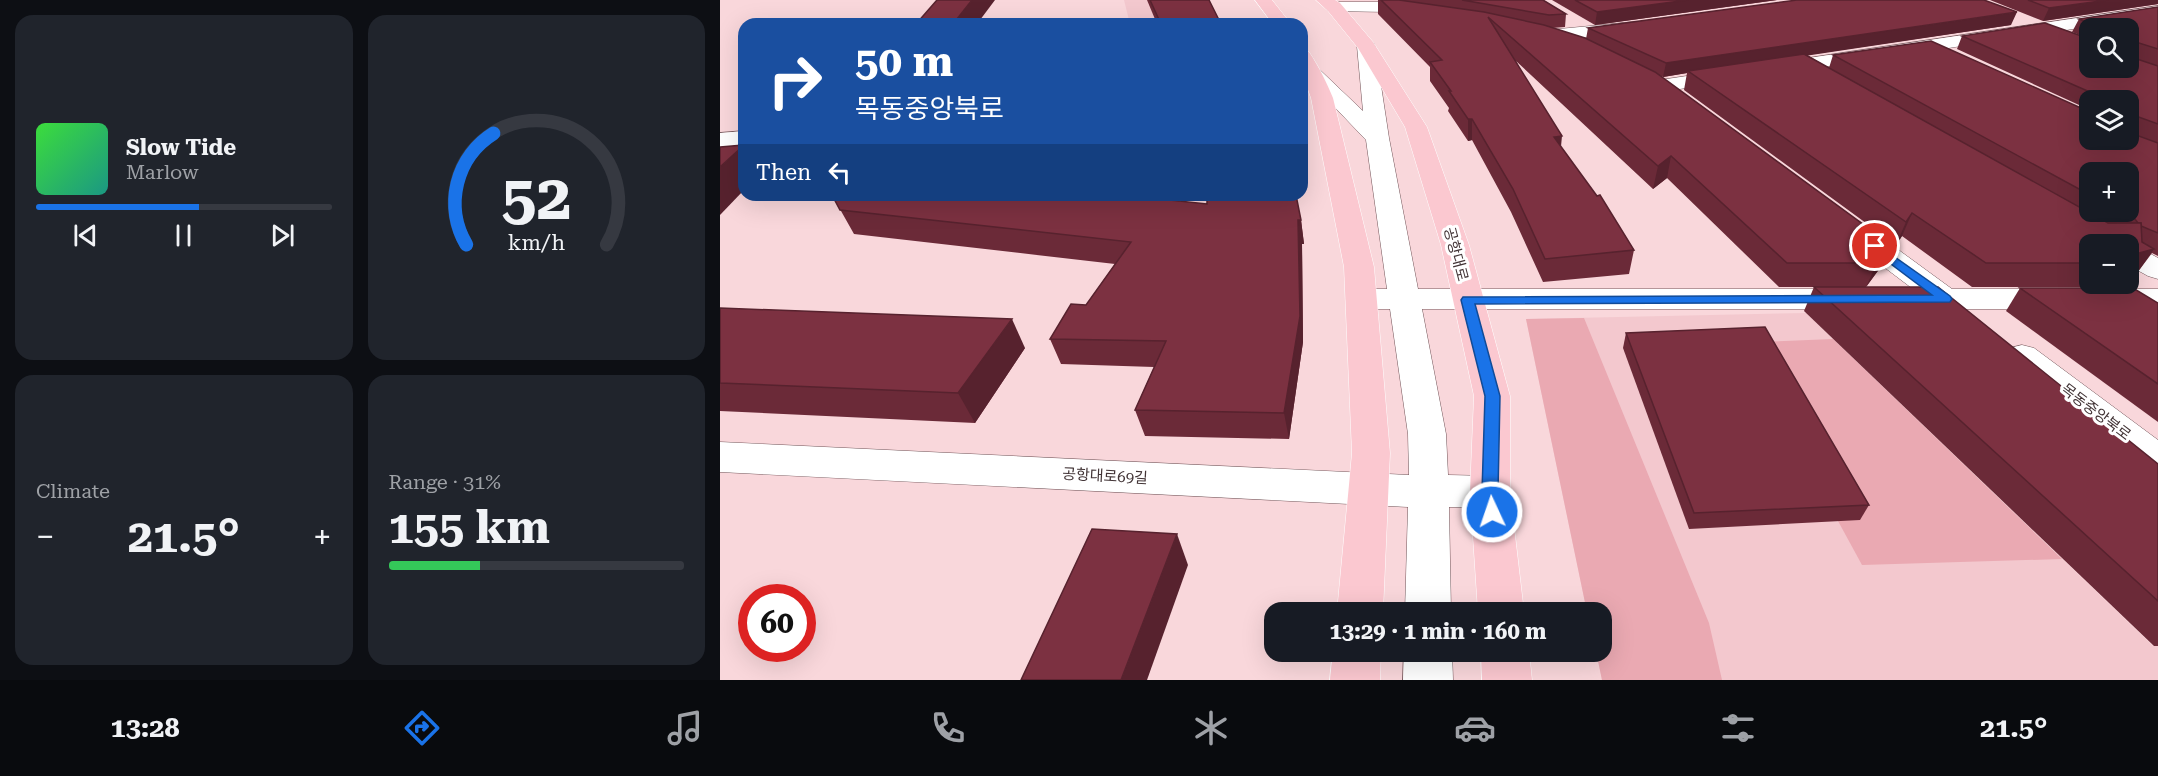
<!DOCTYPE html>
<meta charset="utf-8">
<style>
body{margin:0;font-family:"Roboto Serif","Noto Sans KR",serif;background:#20242c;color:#f1f3f6;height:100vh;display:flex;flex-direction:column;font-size:22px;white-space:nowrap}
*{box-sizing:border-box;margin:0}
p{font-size:20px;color:#9ea1a6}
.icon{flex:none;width:33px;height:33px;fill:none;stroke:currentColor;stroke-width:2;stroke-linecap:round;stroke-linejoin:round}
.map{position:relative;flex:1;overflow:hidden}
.panel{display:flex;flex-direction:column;gap:15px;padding:15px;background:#0d0f14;width:720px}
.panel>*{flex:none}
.top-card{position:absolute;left:18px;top:18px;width:570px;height:183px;border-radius:18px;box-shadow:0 6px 24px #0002;background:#1a4fa0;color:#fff;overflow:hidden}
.tools{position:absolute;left:1359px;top:18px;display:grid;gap:12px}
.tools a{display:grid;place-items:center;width:60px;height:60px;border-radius:12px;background:#171b24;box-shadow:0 6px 24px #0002;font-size:30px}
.speed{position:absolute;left:18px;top:584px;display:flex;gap:12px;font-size:30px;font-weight:700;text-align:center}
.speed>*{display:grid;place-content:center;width:78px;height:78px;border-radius:50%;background:#171b24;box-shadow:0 6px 24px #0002;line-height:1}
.speed .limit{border:9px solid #d22;background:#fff;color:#111}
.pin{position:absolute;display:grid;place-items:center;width:51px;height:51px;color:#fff;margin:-26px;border:3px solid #fff;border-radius:50%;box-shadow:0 2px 6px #0007}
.me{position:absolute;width:66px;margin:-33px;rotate:357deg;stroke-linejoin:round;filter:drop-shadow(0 0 4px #0008)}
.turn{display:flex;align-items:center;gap:21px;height:126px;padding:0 18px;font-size:27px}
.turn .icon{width:78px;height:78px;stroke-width:2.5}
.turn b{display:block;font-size:42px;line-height:51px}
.then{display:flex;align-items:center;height:57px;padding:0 18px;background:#0003;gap:12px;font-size:22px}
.big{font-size:45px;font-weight:700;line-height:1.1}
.panel .card{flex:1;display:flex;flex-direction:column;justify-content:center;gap:9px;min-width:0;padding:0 21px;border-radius:18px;background:#20242c}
.panel .dial{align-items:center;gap:0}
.dial svg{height:156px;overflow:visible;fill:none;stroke:#363941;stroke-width:7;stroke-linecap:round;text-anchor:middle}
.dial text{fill:#f1f3f6;stroke:none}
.song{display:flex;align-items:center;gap:18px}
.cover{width:72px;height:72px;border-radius:9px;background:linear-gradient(135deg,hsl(120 70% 55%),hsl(170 70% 35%))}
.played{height:6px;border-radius:3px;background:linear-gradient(90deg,#1a73e8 55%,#363941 55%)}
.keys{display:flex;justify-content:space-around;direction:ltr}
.heat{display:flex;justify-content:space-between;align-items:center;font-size:33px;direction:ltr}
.charge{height:9px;border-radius:4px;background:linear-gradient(90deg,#34c759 31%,#363941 0)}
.panel .tiles{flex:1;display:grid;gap:15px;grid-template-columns:repeat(2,1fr)}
.trip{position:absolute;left:544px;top:602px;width:348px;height:60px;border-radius:18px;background:#171b24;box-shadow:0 6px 24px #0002;font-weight:700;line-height:60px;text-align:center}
.tabs{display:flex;height:96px;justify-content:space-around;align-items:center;background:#090b0e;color:#9ea1a6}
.tabs .icon{width:42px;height:42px}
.tabs .current{color:#1a73e8}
.tabs b{font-size:27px;color:#f1f3f6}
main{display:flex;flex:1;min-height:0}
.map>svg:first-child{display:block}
</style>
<main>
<section class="panel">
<div class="tiles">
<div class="card">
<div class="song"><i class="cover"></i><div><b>Slow Tide</b><p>Marlow</p></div></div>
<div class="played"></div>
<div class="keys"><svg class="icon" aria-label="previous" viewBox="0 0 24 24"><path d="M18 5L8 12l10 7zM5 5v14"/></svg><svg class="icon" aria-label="pause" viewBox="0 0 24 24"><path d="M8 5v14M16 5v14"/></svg><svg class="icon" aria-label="next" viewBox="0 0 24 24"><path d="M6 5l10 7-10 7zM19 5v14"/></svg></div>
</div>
<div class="card dial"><svg viewBox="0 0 100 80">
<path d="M14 69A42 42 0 1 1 86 69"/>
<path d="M14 69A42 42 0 0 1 28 12" stroke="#1a73e8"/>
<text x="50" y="56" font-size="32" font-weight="700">52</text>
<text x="50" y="72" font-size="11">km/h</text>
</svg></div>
<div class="card"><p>Climate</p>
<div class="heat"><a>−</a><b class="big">21.5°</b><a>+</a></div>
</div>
<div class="card"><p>Range · 31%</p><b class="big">155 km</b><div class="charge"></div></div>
</div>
</section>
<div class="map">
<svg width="1438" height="680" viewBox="0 0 1438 680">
<rect width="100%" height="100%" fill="#f9d7db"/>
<!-- built -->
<g fill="#f3c8ce">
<path d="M404,0H484L499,24H410Z"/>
<path d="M1086,313L1433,646H1438V680H882L876,651H882V612H867L806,319Z"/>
</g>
<!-- green -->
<g fill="#eaa9b2">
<path d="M864,318L989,623L1002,680H882L876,651H882V612H867L806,319Z"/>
<path d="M1113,339L1342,559L1142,565L1118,521L1039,342Z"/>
</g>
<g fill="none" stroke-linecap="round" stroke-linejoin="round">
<!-- minor casing -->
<g stroke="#725559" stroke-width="1">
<g id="minor">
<path d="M614,2H669L709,9L712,13L709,17L703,18L669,12L608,11L605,7L608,3Z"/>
<path d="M1438,6V16L940,92L933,90L930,86L933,82L940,80Z"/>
<path d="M913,22L919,23L922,27L919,31L828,42L803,36L800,32L803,28L809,27L828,30Z"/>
<path d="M646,40L653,42L655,46L669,138L698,289H1135L1146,292L1151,299L1146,306L1135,309H702L726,434L728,475L770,476L784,481L790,492L784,503L770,508L729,507L731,612H685L688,507L0,472V442L689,475L688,434L670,309H642L631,306L626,299L631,292L642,289H667L646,140L583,74L586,70H600L643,111L637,46L639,42Z"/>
<path d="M24,131V145L0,147V133Z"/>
<path d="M1129,219L1139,221L1232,289H1438V309H1245L1232,314L1218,309H1189L1178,306L1173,299L1178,292L1193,289L1119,233L1115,227L1119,221Z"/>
<path d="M1407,244H1408L1418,247L1438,258V279L1428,276L1408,265Z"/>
<path d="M1302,345L1314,348L1438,440V476L1424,472L1290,364L1285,356L1290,348Z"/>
<path d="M684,651H732L733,680H683Z"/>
</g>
</g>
<!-- major casing -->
<g stroke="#fff" stroke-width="1">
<g id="major">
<path d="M535,0H552L571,24H553Z"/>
<path d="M596,0H615L620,3L653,42L707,127L749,245L790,396V492L804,612H758L750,492L754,396L721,245L685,127L638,48L608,11Z"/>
<path d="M582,50L589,52C599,67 606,81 613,98L654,267L670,453L663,612H617L632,453L624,267L591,98L582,73Z"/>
<path d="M613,651H661L660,680H610Z"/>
<path d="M761,651H809L812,680H762Z"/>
</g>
</g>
<!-- minor -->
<use href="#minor" fill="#fff" fill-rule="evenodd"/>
<!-- major -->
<use href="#major" fill="#fbc8d0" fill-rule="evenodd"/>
</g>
<!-- wall -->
<g fill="#6b2a38" fill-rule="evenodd">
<path d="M427,0H489L501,24H437Z"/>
<path d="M658,0H823L846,14L845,27L832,28L866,39L868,28L1291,25L1087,55L1109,68L1113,55L1408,140V100H1370V110L1237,49L1242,36L1408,68V28H1370V39L1352,32L1359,19L1438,7V66L1411,57L1438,66V256L1432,253L1417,273L1408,275V244H1370V284L1366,287H1252L1182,236L1176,245L964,90L967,73L943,77L939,75L1170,244L1160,268L1146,287H1059L947,178L933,189L796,61L841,147L914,250L909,274L823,282L791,212L752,140L748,141L728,111L729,108L710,81V67L658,14ZM1370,172L1408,212H1370Z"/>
<path d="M832,0H1057L875,25Z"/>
<path d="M1270,0H1438V4L1323,21Z"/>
<path d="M112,195L581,220L584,244H582L583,342L569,439L425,436L415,410L434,367L341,364L330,339L366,305L395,264L134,234Z"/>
<path d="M1094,287L1438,464V646H1434L1084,311Z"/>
<path d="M1300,288L1438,303V422L1286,311Z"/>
<path d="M0,308L305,348L255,423L0,411Z"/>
<path d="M906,333L1149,505L1140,520L969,529L903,348Z"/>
</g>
<!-- shaded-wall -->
<g fill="#57222e">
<path d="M252,0H275L257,24H233Z"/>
<path d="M968,0H1057L875,25L877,12Z"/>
<path d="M1388,0H1438V4L1323,21L1329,8Z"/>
<path d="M1297,12L1291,25L971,73L968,71L967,73L943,77L946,63Z"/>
<path d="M748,119H752V140L748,141Z"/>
<path d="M842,136L840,157L834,137Z"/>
<path d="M24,145V190L0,215V167Z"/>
<path d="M951,156L947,178L933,189L938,166Z"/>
<path d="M1192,213L1182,236L1176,245L1186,222Z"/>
<path d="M578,220H581L584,244H582L583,342L569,439L564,413Z"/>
<path d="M1170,244L1160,268L1146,287L1157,263Z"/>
<path d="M1434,249L1417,273L1408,275V256Z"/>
<path d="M1370,281V284H1378L1366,287Z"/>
<path d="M292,319L305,348L255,423L238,393Z"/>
<path d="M457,534L468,565L427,680H401Z"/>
</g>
<!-- building -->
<g fill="#7c3141" stroke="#57222e" stroke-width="1.5">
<path d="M217,0H252L233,24H196Z"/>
<path d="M430,0H489L501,24H441Z"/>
<path d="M661,0H679L764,12L824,25L865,38L935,72L1170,244L1157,263H1067L951,156L938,166L768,17L842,136L834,137L877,196L880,195L914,250L825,259L793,189L752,119H748L729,91H731L710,62L722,60Z"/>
<path d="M742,0H823L846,14L829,15Z"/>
<path d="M855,0H968L877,12Z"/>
<path d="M1077,0H1264L1297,12L946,63L868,28Z"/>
<path d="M1308,0H1388L1329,8Z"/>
<path d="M1438,7V49L1416,42L1414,44V52H1408V28H1379V27L1359,19Z"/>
<path d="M1325,23L1370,39V68H1408V56L1438,66V124L1416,116L1415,123H1408V100H1379V96L1242,36Z"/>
<path d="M1211,41L1370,112V140H1408V132L1438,143V233L1421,226V223H1418L1415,219L1401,212H1408V172H1370V195L1113,55Z"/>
<path d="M1084,54L1388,223H1421L1422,242L1434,249L1408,256V244H1370V263H1266L1192,213L1186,222L968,71Z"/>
<path d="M24,145L0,167V147Z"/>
<path d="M112,195H402L487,204V195H576L581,220H578L580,316L564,413L415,410L446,341L330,339L351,304L366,305L411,242L120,210Z"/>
<path d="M1094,287H1218L1438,464V601Z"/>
<path d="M1300,288H1413L1438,303V384Z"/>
<path d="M0,308L292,319L238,393L0,383Z"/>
<path d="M1045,327L1149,505L974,513L906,333Z"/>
<path d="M372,529L457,534L401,680H301Z"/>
</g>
<!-- route -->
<path fill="#1a73e8" stroke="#114b97" stroke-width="1.5" d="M1155,243L1230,296L1232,299L1230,302L755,304L780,396L778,492L780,512L778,517L772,519L766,517L762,492L765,396L741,300L743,297L1212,295L1151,249L1149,246Z"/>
<g text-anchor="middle" stroke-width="6" stroke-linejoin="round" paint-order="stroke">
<!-- street labels -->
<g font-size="15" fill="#423436" stroke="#fff">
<text transform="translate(736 254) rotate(75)" y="5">공항대로</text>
<text transform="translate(1376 412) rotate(37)" y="5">목동중앙북로</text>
<text transform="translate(385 476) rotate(3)" y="5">공항대로69길</text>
</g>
</g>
</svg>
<div class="tools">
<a><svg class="icon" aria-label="search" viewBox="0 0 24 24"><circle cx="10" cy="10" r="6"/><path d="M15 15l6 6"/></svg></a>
<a><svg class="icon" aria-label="layers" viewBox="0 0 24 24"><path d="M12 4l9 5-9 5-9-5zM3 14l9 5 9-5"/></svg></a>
<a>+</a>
<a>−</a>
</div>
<div class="speed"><div class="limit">60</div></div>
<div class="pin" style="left:1155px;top:246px;background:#d93025"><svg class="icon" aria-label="arrive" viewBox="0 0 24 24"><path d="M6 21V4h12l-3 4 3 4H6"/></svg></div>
<svg class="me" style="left:772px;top:512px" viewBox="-20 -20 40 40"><circle r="17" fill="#1a73e8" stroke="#fff" stroke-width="3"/><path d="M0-11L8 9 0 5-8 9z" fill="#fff"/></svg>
<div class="trip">13:29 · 1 min · 160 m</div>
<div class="top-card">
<div class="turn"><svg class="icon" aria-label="right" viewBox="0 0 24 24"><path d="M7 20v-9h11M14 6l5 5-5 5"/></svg><div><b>50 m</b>목동중앙북로</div></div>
<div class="then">Then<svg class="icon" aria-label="left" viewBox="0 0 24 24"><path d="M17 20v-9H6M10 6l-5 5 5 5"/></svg></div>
</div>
</div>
</main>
<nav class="tabs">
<b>13:28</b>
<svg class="icon current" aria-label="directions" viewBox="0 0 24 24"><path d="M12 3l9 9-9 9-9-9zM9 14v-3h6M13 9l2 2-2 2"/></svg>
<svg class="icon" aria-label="music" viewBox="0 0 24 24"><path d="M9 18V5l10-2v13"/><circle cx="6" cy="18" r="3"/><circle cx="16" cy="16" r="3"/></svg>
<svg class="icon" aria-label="phone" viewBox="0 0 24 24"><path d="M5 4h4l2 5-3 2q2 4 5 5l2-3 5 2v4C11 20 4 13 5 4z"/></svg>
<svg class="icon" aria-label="climate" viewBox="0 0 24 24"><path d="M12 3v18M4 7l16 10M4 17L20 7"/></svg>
<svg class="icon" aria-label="car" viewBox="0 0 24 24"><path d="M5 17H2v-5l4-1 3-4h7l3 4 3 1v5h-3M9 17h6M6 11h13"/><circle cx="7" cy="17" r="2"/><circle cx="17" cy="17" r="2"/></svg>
<svg class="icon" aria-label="filters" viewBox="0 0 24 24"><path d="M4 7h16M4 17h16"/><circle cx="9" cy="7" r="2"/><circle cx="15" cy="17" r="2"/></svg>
<b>21.5°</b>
</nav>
